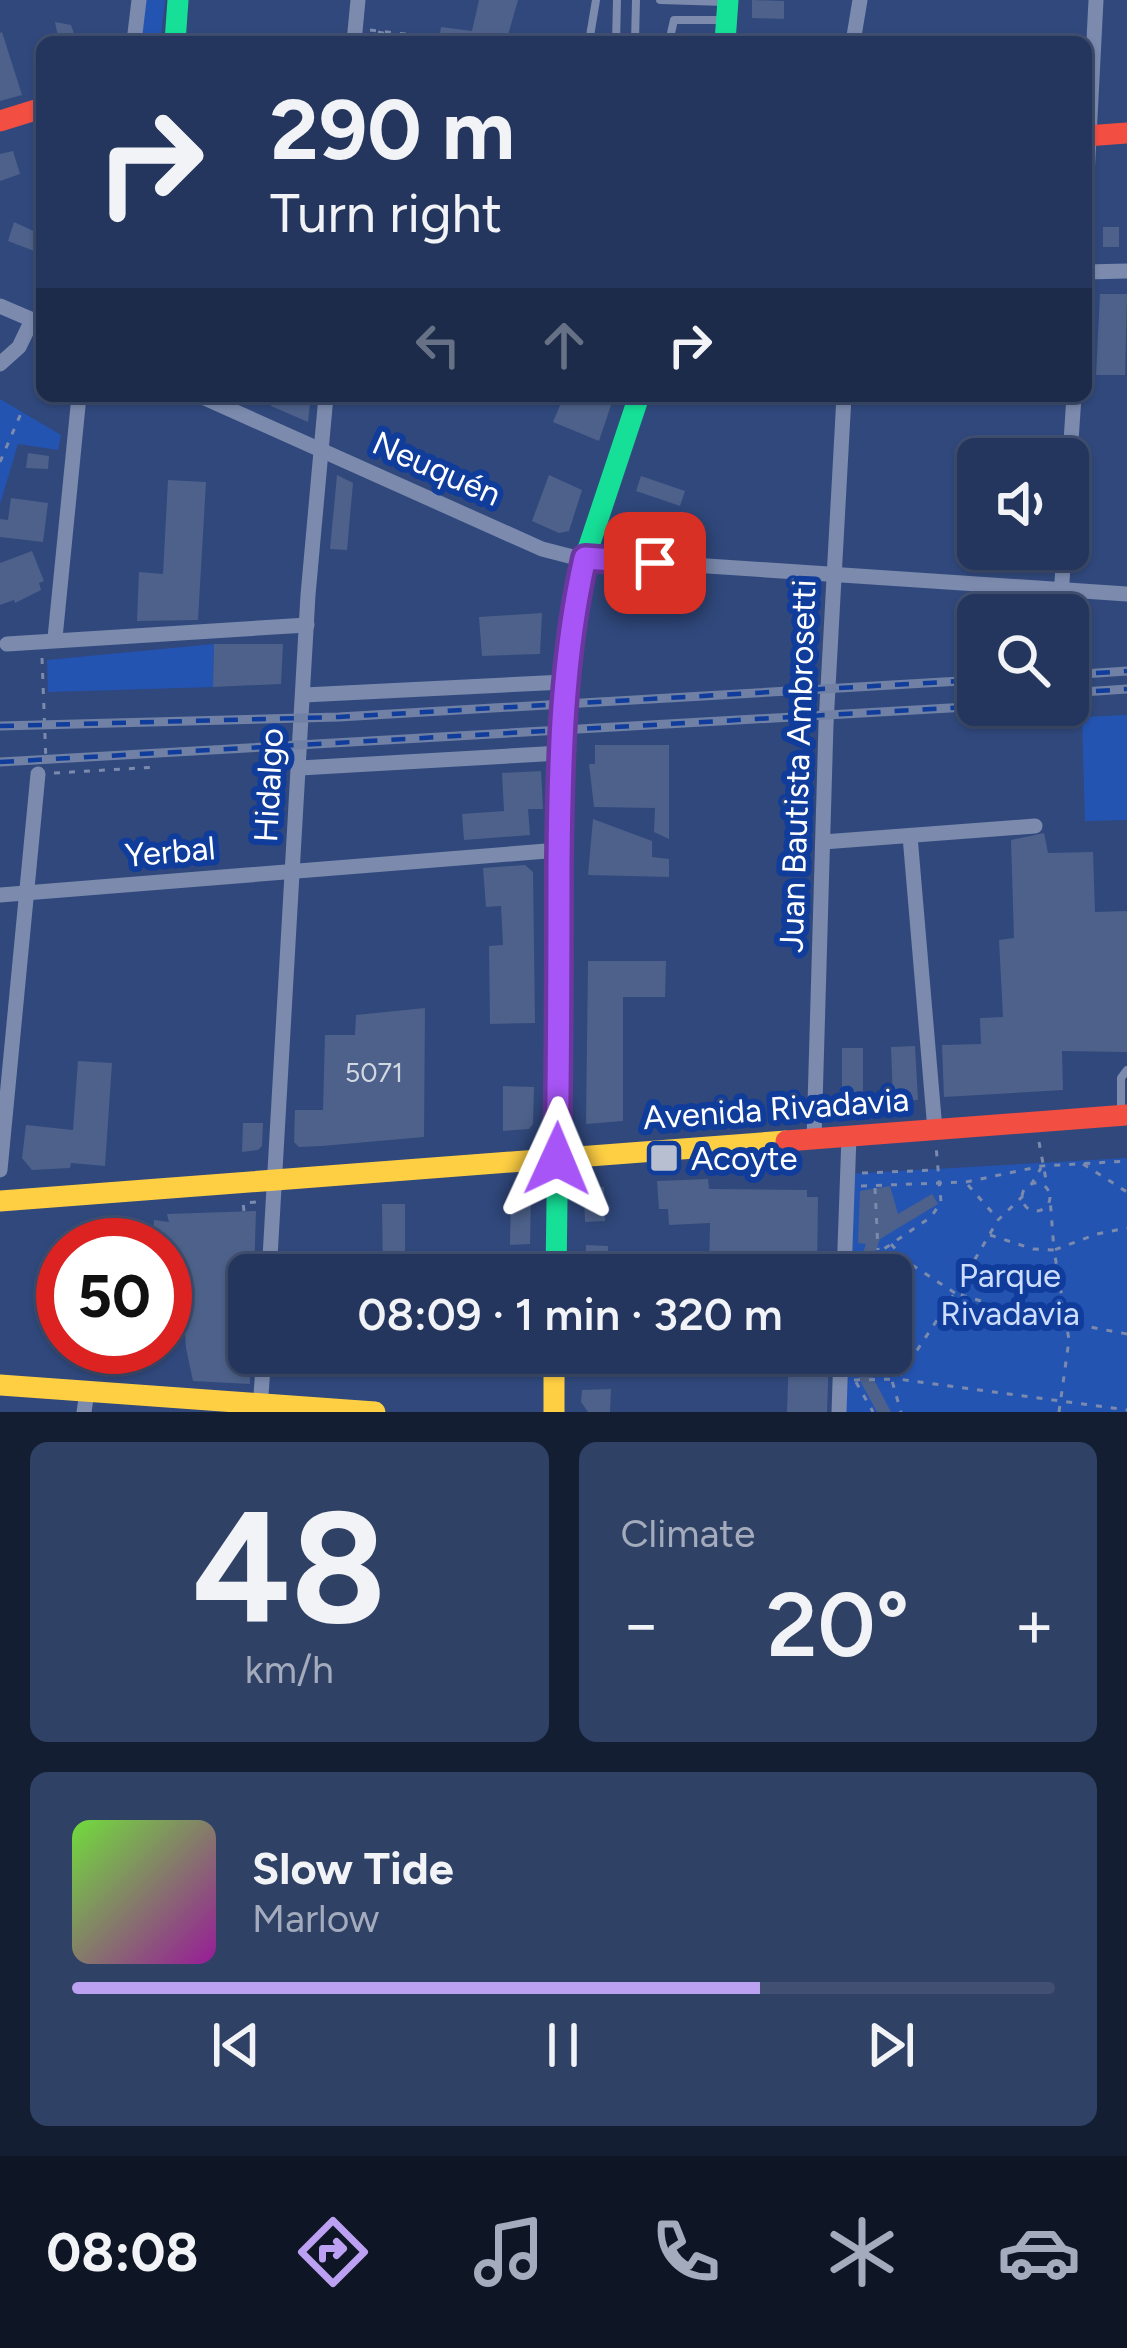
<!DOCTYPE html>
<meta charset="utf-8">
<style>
body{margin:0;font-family:Figtree,sans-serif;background:#304166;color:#f1f3f6;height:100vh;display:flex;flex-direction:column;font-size:45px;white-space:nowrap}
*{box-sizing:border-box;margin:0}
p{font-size:39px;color:#a3abbc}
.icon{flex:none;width:66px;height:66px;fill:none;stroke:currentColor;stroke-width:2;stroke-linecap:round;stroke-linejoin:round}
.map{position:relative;height:1412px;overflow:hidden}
.side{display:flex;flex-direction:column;gap:30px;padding:30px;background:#141e33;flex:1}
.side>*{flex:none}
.top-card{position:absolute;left:36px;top:36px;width:1056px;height:366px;border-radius:18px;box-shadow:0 3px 9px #0004,0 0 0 3px #415072;background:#24365d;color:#f1f3f6;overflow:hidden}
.buttons{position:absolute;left:957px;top:438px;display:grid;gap:24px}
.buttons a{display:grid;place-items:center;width:132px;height:132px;border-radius:18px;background:#24365d;box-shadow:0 3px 9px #0004,0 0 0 3px #415072;font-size:60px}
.speed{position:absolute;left:36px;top:1218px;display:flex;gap:24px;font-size:60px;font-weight:700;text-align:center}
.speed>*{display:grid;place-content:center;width:156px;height:156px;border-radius:50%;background:#24365d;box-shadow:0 3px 9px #0004,0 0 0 3px #415072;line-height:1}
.speed .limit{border:18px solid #d22;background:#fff;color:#111}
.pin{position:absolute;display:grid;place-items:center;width:102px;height:102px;color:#fff;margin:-51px;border-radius:24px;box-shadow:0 6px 18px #0006}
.me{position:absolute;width:132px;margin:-66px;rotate:1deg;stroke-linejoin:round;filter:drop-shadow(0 0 9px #0008)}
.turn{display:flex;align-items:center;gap:42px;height:252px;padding:0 36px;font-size:54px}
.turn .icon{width:156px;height:156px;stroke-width:2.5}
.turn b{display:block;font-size:84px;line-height:102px}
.lanes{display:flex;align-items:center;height:114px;padding:0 36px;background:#0003;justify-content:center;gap:60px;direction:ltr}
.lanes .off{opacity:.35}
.big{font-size:90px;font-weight:600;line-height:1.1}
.side .widget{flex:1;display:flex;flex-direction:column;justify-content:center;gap:18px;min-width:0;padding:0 42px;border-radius:18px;background:#304166}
.side .dial{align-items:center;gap:0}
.dial b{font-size:156px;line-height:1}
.song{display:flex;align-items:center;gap:36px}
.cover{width:144px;height:144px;border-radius:18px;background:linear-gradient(135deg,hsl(100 70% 55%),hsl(300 70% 35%))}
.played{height:12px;border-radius:6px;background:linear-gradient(90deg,#bca0f2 70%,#415072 70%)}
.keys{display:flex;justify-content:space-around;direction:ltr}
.heat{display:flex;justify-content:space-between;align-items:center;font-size:66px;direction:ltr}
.side .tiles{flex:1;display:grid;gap:30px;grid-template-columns:1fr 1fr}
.widget:last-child{grid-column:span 2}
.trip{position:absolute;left:228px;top:1254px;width:684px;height:120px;border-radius:18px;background:#24365d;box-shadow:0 3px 9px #0004,0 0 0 3px #415072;font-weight:600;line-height:120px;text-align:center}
.dock{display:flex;height:192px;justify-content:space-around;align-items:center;background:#0e1625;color:#a3abbc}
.dock .icon{width:84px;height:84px}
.dock .active{color:#bca0f2}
.dock b{font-size:54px;color:#f1f3f6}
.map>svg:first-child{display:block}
</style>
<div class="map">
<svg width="1127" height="1412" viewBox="0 0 1127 1412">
<rect width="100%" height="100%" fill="#30487c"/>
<!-- green -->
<g fill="#2454b2">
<path d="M144,0H165L160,42H140Z"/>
<path d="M0,399L61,435L58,450L18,444L0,504Z"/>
<path d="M214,644L213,687L48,692L47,660Z"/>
<path d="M1127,715V820L1085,821L1082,717Z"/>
<path d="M1127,1158V1412H839L841,1353H891V1275H844L848,1174Z"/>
</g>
<!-- building -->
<g fill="#4d618a">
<path d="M479,0H518L506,42H439L441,27L472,31Z"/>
<path d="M752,0L784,1V19L752,18Z"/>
<path d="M55,22L71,25L77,42H59Z"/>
<path d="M2,32L22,95L0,101V33Z"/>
<path d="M13,151L20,174L0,181V154Z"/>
<path d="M14,222L42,235V254L8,241Z"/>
<rect x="1103" y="227" width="16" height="20"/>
<path d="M1100,294H1127L1125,375H1096Z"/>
<path d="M276,396H295L310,403L308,422L271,406Z"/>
<path d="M564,396H614L599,441L553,422Z"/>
<path d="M28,453L49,456L48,469L26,468Z"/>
<path d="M337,475L353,483L347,550L330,549Z"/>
<path d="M549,475L582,490L569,531L559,533L532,521Z"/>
<path d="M641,476L685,491L680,506L636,491Z"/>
<path d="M168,480L206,482L198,620L137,621L139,572L163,574Z"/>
<path d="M11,498L48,503L43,542L0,537V519L8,520Z"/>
<path d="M32,551L44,581L39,583L41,590L15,603L14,600L0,605V563Z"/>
<path d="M542,613L540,654L482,656L479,617Z"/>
<path d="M214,644H283L281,684L213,687Z"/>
<path d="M595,745H669V839L654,832L655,808L594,807L589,764H595Z"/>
<path d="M541,771L543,809H528L530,835L464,840L462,814L504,811L502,773Z"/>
<path d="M593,819L652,841V857L669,859V877L588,875Z"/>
<path d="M1044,833L1048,853L1093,852L1095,912L1127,911V1052L1062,1051L1063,1090L944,1097L942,1045L981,1044L980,1018L1003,1017L999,940L1014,938L1011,840Z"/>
<path d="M525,865L533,872L535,1023L490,1024L489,946L503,945L501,906L486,907L483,868Z"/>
<path d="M588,961H666L665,997H623V1121L586,1124Z"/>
<path d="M425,1008L424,1137L322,1146L299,1147L294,1142L295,1110H323L325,1035H355L356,1015Z"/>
<path d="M915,1046L918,1100L893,1101L891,1047Z"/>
<rect x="842" y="1048" width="21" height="57"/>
<path d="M78,1061L112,1063L105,1166L71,1163L70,1168L32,1170L22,1158L26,1125L73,1130Z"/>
<path d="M503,1086L534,1087L533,1124L529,1129L503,1131Z"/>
<path d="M243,1123H263L262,1146L258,1150L242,1152Z"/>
<path d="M708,1179L709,1189L807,1190V1197H818L817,1275H709L710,1223L669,1225L668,1209H659L657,1181Z"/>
<path d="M890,1186L898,1214L932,1194L938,1204L880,1239L868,1275L856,1273L866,1244L858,1243L860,1191Z"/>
<path d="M588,1187H604L605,1221L585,1222L584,1191Z"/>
<path d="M526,1189L531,1196L530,1244L510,1245L511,1191Z"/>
<path d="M382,1204H405V1275H383Z"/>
<path d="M256,1211L254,1275H249L250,1384L193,1381L186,1348L182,1291L165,1290V1245H153L154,1220L169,1222L167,1214Z"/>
<path d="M586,1245L608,1246V1257H620L619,1275H585Z"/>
<path d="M789,1353H829L827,1412H787Z"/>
<path d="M854,1353H866L870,1372L891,1412H877L858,1377Z"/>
<path d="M611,1389L610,1412H588L581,1402L582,1390Z"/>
</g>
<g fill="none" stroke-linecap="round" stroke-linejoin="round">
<!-- path -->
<g stroke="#7b8aad" stroke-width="3" stroke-dasharray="6 9" stroke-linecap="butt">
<path d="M370,30L440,38"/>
<path d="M378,32L430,42"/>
<path d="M0,462L22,411"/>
<path d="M42,658L46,762"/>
<path d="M54,773L158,767"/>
<path d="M1039,1142L1047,1185"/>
<path d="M1083,1164L1127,1192"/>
<path d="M862,1173L937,1170"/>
<circle cx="1036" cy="1197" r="14"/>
<path d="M968,1185L997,1218"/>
<path d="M1031,1185L1041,1168"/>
<path d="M861,1186L966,1182L1042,1166L1127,1161"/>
<path d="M875,1188L878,1250"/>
<path d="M244,1211L243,1203L256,1202"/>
<path d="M990,1235L1033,1249L1054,1250L1050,1198"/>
<path d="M891,1244L906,1261L955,1293L998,1220L1023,1196"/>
<path d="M880,1275L878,1253L931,1217L941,1202L936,1146"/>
<path d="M1127,1334L1026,1315L955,1293L898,1379L1127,1410"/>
<path d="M884,1353L901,1412"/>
<path d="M854,1380L898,1379"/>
<path d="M856,1382L873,1412"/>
<path d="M1059,1412L1069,1340L1054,1250L1097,1234L1127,1228"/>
</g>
<!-- lane -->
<g stroke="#7b8aad" stroke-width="8">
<path d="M660,0L725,2"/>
<path d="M589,42L596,0"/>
<path d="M616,42L617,0"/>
<path d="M635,42L636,0"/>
<path d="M669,42L674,20H721"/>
<path d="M1121,1108V1078L1127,1070"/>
</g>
<!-- street -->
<g stroke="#7b8aad" stroke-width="15">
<path d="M134,42L139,0"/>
<path d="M354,42L358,0"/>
<path d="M853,42L860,0"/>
<path d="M1086,196L1096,0"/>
<path d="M1086,272L1127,271"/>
<path d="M0,306L42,324"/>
<path d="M0,364L19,347L32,320"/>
<path d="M200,396L542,549L573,557L1127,594"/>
<path d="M1068,487L1074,396"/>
<path d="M1060,615L1064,549"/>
<path d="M55,638L79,396"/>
<path d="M7,644L307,625"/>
<path d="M304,695L564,682"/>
<path d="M300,768L561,753"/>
<path d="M910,836L935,1130"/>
<path d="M823,842L1035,826"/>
<path d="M0,895L559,850"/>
<path d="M814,1139L826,724L844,396"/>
<path d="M0,1170L38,774"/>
<path d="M269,1275L308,595L326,396"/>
<path d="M844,1275L849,1136"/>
<path d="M260,1409L264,1353"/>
<path d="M84,1412L87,1392"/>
<path d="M839,1412L841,1353"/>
</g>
<!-- fast -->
<g stroke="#16e098" stroke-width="21">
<path d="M175,42L178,0"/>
<path d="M725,42L728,0"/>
<path d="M556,1275L564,682L585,558L639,396"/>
</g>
<!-- slow -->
<g stroke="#ffcf43" stroke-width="21">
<path d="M0,1201L786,1141"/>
<path d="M554,1353V1412"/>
<path d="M0,1385L375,1412"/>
</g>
<!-- jam -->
<g stroke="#f24e42" stroke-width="21">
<path d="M0,121L42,108"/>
<path d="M1086,136L1127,133"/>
<path d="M786,1141L1127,1115"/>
</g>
<!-- rail casing -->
<g stroke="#7081a5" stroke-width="9">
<g id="rail">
<path d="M1068,675L1127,671"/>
<path d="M1068,693L1127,689"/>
<path d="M0,726L339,717L978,680"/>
<path d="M0,762L1002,705"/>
</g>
</g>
<!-- rail -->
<use href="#rail" stroke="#103d9b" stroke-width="4.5" stroke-dasharray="14" stroke-linecap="butt"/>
</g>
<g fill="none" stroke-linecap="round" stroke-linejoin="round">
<!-- route casing -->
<g stroke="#6d37a1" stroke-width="30">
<path id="route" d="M557,1159C559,1060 559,961 559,862C560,760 562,658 585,558L655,563"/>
</g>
<!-- route -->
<use href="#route" stroke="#a855f7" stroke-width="21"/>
</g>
<!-- markers -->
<rect fill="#b7bfd1" stroke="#103d9b" stroke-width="4.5" x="649" y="1143" width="30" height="30" rx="6"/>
<g text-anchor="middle" stroke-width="12" stroke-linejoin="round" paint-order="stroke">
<!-- number labels -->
<g font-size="27" fill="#d2d8e2">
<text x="374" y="1082">5071</text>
</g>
<!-- street labels -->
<g font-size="33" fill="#fff" stroke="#103d9b">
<text transform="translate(437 468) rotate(24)" y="12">Neuquén</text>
<text transform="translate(797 766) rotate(-88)" y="12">Juan Bautista Ambrosetti</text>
<text transform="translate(268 785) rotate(-87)" y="12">Hidalgo</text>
<text transform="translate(170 851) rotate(-5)" y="12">Yerbal</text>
<text transform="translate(776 1108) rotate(-4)" y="12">Avenida Rivadavia</text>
</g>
<!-- poi labels -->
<g font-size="33" fill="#fff" stroke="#103d9b" text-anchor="start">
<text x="691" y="1170">Acoyte</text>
</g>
<!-- park labels -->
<g font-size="33" fill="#ccddfe" stroke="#103d9b">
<text x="1010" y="1287">Parque<tspan x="1010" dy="38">Rivadavia</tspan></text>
</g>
</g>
</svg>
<div class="buttons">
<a><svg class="icon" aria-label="sound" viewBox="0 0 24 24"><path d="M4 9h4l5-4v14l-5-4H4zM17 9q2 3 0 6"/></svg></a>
<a><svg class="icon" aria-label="search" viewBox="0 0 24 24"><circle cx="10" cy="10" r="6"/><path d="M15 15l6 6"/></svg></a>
</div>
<div class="speed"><div class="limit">50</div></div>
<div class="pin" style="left:655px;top:563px;background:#d93025"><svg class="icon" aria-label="arrive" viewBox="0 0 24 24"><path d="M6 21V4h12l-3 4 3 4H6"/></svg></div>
<svg class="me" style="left:557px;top:1159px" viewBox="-20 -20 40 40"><path d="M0-17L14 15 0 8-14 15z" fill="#a855f7" stroke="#fff" stroke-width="4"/></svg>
<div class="trip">08:09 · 1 min · 320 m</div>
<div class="top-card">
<div class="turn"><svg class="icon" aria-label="right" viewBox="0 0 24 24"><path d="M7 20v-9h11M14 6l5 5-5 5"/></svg><div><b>290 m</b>Turn right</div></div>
<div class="lanes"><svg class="icon off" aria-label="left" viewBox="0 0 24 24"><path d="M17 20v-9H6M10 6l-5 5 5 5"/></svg><svg class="icon off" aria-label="ahead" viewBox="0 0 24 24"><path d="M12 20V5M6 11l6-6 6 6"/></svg><svg class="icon" aria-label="right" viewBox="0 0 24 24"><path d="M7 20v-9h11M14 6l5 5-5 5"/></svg></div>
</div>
</div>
<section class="side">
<div class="tiles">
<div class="widget dial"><b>48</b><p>km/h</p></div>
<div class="widget"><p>Climate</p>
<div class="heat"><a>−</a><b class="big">20°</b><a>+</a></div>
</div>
<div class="widget">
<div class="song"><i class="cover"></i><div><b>Slow Tide</b><p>Marlow</p></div></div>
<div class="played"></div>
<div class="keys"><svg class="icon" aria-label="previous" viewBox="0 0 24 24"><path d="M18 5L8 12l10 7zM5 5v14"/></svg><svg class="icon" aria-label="pause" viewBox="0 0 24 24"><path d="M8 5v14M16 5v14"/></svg><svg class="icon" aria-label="next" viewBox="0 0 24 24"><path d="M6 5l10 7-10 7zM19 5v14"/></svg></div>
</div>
</div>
</section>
<nav class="dock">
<b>08:08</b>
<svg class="icon active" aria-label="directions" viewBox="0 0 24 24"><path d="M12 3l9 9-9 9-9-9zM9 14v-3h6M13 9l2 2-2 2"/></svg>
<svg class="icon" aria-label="music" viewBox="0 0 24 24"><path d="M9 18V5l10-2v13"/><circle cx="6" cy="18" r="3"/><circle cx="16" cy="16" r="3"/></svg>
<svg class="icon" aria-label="phone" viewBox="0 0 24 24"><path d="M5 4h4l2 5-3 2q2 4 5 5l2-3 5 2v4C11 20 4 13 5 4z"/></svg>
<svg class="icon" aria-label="climate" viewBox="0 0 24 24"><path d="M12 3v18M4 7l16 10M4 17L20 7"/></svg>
<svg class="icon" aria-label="car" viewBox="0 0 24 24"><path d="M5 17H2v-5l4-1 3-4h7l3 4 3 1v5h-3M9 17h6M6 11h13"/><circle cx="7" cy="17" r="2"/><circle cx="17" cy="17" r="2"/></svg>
</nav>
